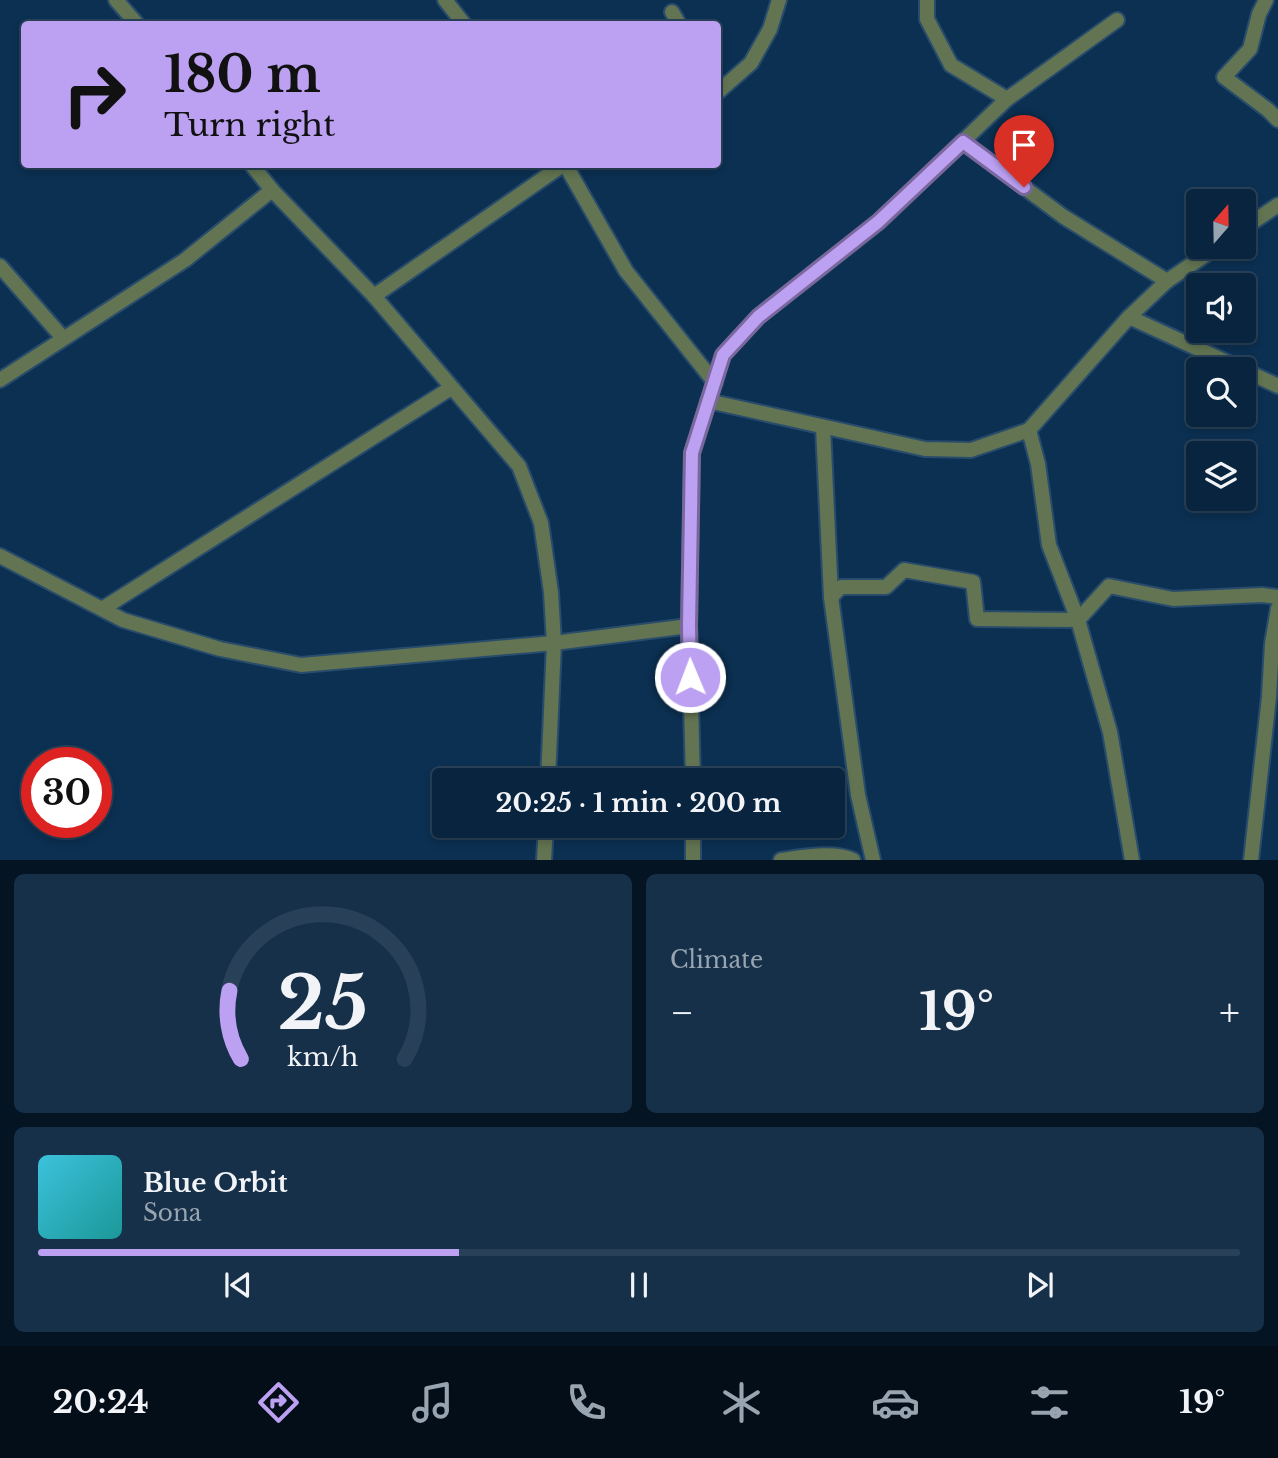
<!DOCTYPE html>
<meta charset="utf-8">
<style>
body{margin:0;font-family:"Libre Baskerville",serif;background:#163049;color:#f1f3f6;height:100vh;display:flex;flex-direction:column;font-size:26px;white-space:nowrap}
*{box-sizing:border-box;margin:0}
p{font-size:23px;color:#98a4b0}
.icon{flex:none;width:38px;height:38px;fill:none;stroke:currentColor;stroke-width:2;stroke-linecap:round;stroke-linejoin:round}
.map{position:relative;height:860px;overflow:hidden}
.drawer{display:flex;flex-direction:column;gap:14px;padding:14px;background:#041422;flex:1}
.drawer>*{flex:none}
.guide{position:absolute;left:21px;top:21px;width:700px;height:147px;border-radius:7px;box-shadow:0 4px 10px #0003,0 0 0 2px #294158;background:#bca0f2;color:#111;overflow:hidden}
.needle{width:46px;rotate:20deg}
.fabs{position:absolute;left:1186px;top:189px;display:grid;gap:14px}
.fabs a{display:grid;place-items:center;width:70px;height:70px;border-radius:7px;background:#08243e;box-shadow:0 4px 10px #0003,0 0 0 2px #294158;font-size:35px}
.speed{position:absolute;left:21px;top:747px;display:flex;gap:14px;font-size:35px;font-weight:700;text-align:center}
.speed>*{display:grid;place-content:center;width:91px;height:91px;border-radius:50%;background:#08243e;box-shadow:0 4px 10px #0003,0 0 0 2px #294158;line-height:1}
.speed .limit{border:10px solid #d22;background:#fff;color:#111}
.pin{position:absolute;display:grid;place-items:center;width:60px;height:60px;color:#fff;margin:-72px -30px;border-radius:50% 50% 50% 0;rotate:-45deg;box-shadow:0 0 7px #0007}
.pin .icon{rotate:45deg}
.me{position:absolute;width:77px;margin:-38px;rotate:359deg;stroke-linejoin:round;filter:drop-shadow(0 0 5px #0008)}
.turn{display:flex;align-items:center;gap:24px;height:147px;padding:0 28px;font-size:32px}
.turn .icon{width:91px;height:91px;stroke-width:2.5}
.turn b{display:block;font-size:49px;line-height:60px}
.big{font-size:52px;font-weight:700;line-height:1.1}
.drawer .card{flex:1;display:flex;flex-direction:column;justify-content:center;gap:10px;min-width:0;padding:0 24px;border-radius:10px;background:#163049}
.drawer .dial{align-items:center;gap:0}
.dial svg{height:182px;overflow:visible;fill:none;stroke:#294158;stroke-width:7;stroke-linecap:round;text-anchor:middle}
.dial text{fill:#f1f3f6;stroke:none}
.song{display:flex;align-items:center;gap:21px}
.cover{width:84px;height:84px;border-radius:10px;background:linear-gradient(135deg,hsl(190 70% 55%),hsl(180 70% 35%))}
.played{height:7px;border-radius:4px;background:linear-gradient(90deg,#bca0f2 35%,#294158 35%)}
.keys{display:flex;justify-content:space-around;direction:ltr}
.heat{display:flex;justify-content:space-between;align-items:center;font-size:38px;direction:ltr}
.drawer .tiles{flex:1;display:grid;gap:14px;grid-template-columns:1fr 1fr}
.card:last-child{grid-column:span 2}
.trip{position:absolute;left:432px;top:768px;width:413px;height:70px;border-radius:7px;background:#08243e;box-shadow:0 4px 10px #0003,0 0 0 2px #294158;font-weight:700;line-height:70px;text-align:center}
.tabs{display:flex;height:112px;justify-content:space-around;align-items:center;background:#030e19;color:#98a4b0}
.tabs .icon{width:49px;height:49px}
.tabs .on{color:#bca0f2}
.tabs b{font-size:32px;color:#f1f3f6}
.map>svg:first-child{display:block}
</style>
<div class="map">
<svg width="1278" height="860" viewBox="0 0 1278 860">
<rect width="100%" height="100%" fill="#0b3052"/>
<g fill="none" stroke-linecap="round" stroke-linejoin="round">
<!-- street casing -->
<g stroke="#294c6c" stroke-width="18">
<g id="street">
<path d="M116,0L137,24"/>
<path d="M445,0L464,24"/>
<path d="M927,0V19L951,65L1007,99"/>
<path d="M1266,0L1259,14L1250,49L1224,77L1268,110L1278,120"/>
<path d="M672,12L679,24"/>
<path d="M718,92L751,63L770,29L779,0"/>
<path d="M963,142L1064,217L1167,281"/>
<path d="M251,164L272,190L374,296L519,466L541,523L551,592L554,643L548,780"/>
<path d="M565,164L626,271L715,383"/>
<path d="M1244,228L1278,205"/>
<path d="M0,266L63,338"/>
<path d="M374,296L564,164"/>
<path d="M1129,317L1242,369"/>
<path d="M1244,370L1278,386"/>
<path d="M0,380L185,260L272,190"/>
<path d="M708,401L925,449L971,450L1029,430L1129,317L1167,281L1217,247"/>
<path d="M823,427L831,597L858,795L873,860"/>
<path d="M1029,430L1038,464L1049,545L1078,620L1110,732L1132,860"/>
<path d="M0,556L123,620L220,649L301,665L554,643L689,626"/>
<path d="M831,597L841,587H886L904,570L973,582L977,619L1078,620L1109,586L1173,599L1262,595L1278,597"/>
<path d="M102,609L451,388"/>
<path d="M693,780L689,626L692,453L723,355L758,317L879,222L1007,99L1117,20"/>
<path d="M544,860L546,826"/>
<path d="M693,860V826"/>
<path d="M781,860C802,857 834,851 853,860"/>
<path d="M1251,860L1269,697L1272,644L1278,608"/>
</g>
</g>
<!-- street -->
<use href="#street" stroke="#627451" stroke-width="14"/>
</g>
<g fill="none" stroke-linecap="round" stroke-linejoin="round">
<!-- route casing -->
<g stroke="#7a689d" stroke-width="18">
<path id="route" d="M690,677L689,626L692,453L723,355L758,317L878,222L963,142L1024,187"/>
</g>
<!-- route -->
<use href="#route" stroke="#bca0f2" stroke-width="12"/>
</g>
</svg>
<div class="fabs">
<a><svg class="needle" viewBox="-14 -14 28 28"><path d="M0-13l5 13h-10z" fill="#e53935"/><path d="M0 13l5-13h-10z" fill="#98a4b0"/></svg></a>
<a><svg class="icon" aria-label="sound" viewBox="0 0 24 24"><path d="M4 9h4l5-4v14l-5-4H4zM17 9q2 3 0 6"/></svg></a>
<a><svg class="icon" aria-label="search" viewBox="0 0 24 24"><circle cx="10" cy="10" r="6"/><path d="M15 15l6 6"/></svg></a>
<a><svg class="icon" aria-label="layers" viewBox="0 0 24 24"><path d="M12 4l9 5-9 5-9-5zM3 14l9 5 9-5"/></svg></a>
</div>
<div class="speed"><div class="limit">30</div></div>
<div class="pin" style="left:1024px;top:187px;background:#d93025"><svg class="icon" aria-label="arrive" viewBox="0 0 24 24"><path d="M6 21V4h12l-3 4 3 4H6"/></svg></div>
<svg class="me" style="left:690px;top:677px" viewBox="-20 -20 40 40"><circle r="17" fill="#bca0f2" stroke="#fff" stroke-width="3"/><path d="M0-11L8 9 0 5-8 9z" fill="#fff"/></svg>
<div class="trip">20:25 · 1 min · 200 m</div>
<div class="guide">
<div class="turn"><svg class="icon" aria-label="right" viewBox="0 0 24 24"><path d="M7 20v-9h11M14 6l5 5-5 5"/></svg><div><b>180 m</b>Turn right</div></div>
</div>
</div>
<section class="drawer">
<div class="tiles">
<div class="card dial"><svg viewBox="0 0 100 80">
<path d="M14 69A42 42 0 1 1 86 69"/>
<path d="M14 69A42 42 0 0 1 9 39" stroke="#bca0f2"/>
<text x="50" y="56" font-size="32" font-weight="700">25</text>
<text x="50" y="72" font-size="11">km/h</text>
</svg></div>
<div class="card"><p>Climate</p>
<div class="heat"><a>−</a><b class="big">19°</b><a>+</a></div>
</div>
<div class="card">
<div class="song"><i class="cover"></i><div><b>Blue Orbit</b><p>Sona</p></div></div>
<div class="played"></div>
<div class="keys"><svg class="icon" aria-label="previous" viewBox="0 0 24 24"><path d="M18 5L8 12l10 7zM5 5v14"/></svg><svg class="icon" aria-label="pause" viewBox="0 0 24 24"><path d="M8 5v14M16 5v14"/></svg><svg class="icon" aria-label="next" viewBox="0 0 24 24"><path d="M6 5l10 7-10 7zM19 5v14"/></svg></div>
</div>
</div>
</section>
<nav class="tabs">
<b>20:24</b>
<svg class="icon on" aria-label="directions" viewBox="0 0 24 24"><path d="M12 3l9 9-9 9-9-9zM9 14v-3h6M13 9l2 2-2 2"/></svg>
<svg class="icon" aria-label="music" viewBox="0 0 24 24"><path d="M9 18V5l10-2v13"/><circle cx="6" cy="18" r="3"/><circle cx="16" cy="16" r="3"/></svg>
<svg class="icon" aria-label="phone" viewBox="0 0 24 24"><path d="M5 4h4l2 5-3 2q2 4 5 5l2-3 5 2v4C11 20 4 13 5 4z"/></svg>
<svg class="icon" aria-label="climate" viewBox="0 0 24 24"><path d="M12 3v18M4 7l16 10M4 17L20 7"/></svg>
<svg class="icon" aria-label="car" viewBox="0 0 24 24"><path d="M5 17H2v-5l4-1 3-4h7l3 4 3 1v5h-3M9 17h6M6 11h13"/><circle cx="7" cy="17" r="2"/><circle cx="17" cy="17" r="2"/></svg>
<svg class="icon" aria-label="filters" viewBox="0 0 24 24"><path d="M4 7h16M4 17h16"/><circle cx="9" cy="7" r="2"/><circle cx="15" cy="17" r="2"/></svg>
<b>19°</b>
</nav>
